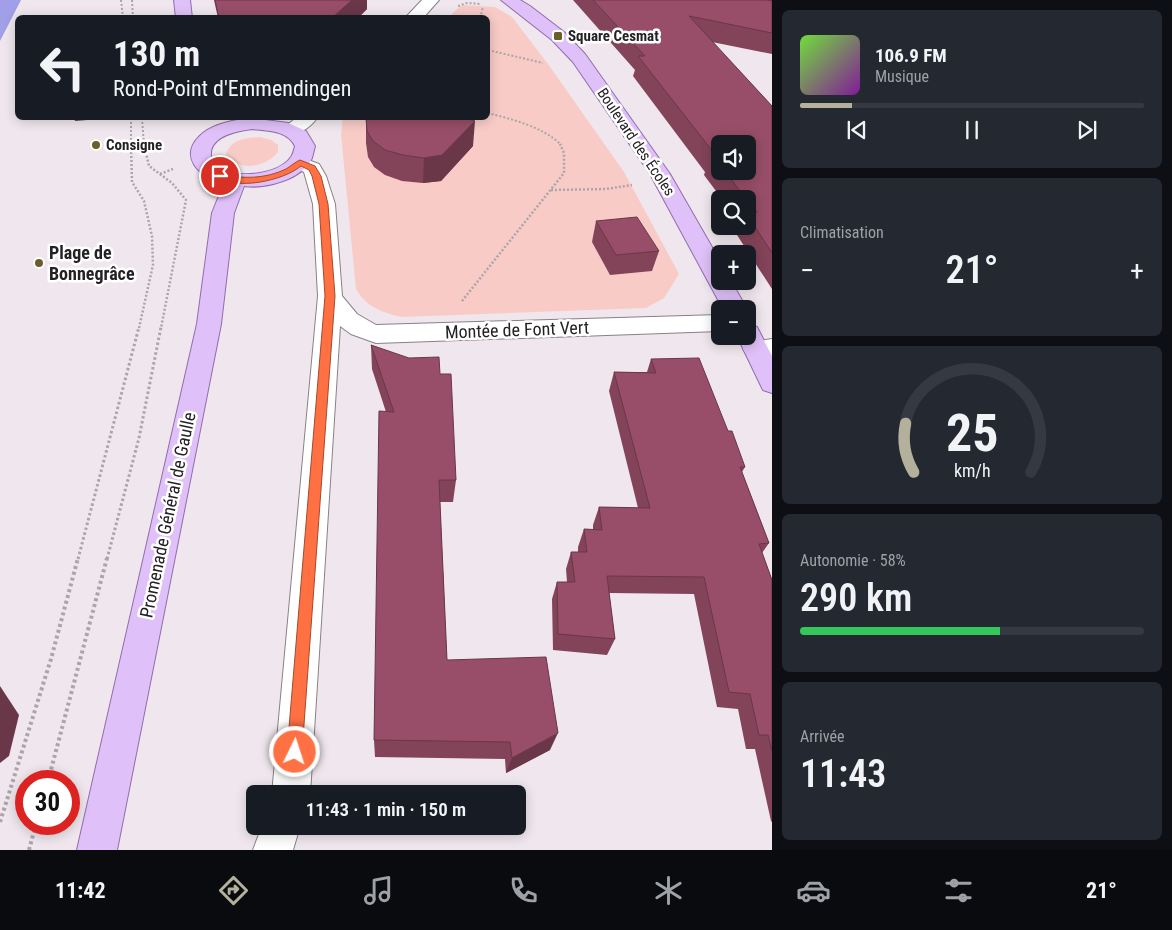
<!DOCTYPE html>
<html lang="fr">
<meta charset="utf-8">
<style>
body{margin:0;font-family:"Roboto Condensed",sans-serif;background:#242831;color:#f1f3f6;height:100vh;display:flex;flex-direction:column;font-size:19px;white-space:nowrap}
*{box-sizing:border-box;margin:0}
p{font-size:16px;color:#9ea1a6}
.icon{flex:none;width:28px;height:28px;fill:none;stroke:currentColor;stroke-width:2;stroke-linecap:round;stroke-linejoin:round}
.map{position:relative;flex:1;overflow:hidden}
.details{display:flex;flex-direction:column;gap:10px;padding:10px;background:#0d0f14;width:400px}
.details>*{flex:none}
.banner{position:absolute;left:15px;top:15px;width:475px;height:105px;border-radius:8px;box-shadow:0 2px 12px #0003;background:#171b24;color:#f1f3f6;overflow:hidden}
.fabs{position:absolute;left:711px;top:135px;display:grid;gap:10px}
.fabs a{display:grid;place-items:center;width:45px;height:45px;border-radius:8px;background:#171b24;box-shadow:0 2px 12px #0003;font-size:25px}
.speed{position:absolute;left:15px;top:770px;display:flex;gap:10px;font-size:25px;font-weight:700;text-align:center}
.speed>*{display:grid;place-content:center;width:65px;height:65px;border-radius:50%;background:#171b24;box-shadow:0 2px 12px #0003;line-height:1}
.speed .limit{border:8px solid #d22;background:#fff;color:#111}
.pin{position:absolute;display:grid;place-items:center;width:42px;height:42px;color:#fff;margin:-21px;border:2px solid #fff;border-radius:50%;box-shadow:0 1px 5px #0007}
.me{position:absolute;width:55px;margin:-28px;rotate:4deg;stroke-linejoin:round;filter:drop-shadow(0 0 4px #0008)}
.turn{display:flex;align-items:center;gap:18px;height:105px;padding:0 15px;font-size:22px}
.turn .icon{width:65px;height:65px;stroke-width:2.5}
.turn b{display:block;font-size:35px;line-height:42px}
.big{font-size:38px;font-weight:600;line-height:1.1}
.details .tile{flex:1;display:flex;flex-direction:column;justify-content:center;gap:8px;min-width:0;padding:0 18px;border-radius:8px;background:#242831}
.details .dial{align-items:center;gap:0}
.dial svg{height:130px;overflow:visible;fill:none;stroke:#363941;stroke-width:7;stroke-linecap:round;text-anchor:middle}
.dial text{fill:#f1f3f6;stroke:none}
.song{display:flex;align-items:center;gap:15px}
.cover{width:60px;height:60px;border-radius:8px;background:linear-gradient(135deg,hsl(100 70% 55%),hsl(290 70% 35%))}
.played{height:5px;border-radius:2px;background:linear-gradient(90deg,#b3b09b 15%,#363941 15%)}
.keys{display:flex;justify-content:space-around;direction:ltr}
.heat{display:flex;justify-content:space-between;align-items:center;font-size:28px;direction:ltr}
.charge{height:8px;border-radius:4px;background:linear-gradient(90deg,#34c759 58%,#363941 0)}
.trip{position:absolute;left:246px;top:785px;width:280px;height:50px;border-radius:8px;background:#171b24;box-shadow:0 2px 12px #0003;font-weight:600;line-height:50px;text-align:center}
.menu{display:flex;height:80px;justify-content:space-around;align-items:center;background:#090b0e;color:#9ea1a6}
.menu .icon{width:35px;height:35px}
.menu .active{color:#b3b09b}
.menu b{font-size:22px;color:#f1f3f6}
main{display:flex;flex:1;min-height:0}
.map>svg:first-child{display:block}
</style>
<main>
<div class="map">
<svg width="772" height="850" viewBox="0 0 772 850">
<rect width="100%" height="100%" fill="#efe7ed"/>
<!-- green -->
<g fill="#f8cbc7">
<path d="M465,5L495,7L512,17L548,64L624,172L679,274L664,298L646,308L402,317C383,313 366,307 356,289L341,134L343,118H488V18L449,17L460,6Z"/>
<path d="M260,137L271,140L278,145V152C267,167 237,173 226,154C231,139 246,138 260,137Z"/>
</g>
<!-- water -->
<path fill="#a09fe7" d="M0,0H21L0,41Z"/>
<g fill="none" stroke-linecap="round" stroke-linejoin="round">
<!-- minor casing -->
<g stroke="#888186" stroke-width="2">
<g id="minor">
<path d="M300,157L319,164L326,176L335,204L342,296L357,314L376,325L720,315V331L376,343L351,334L340,326L310,794H272L318,296L313,204L304,172L293,167L290,163L293,159Z"/>
<path d="M262,826H300L293,850H253Z"/>
</g>
</g>
<!-- tertiary casing -->
<g stroke="#888186" stroke-width="2">
<g id="tertiary">
<path d="M422,0H439L423,18H405Z"/>
<path d="M296,118H317C310,128 297,137 284,134L281,130Z"/>
<path d="M772,339V357L756,358L747,355L743,349L747,343Z"/>
</g>
</g>
<!-- primary casing -->
<g stroke="#906dab" stroke-width="2">
<g id="primary">
<path d="M174,0H190L192,18H176Z"/>
<path d="M501,0H520L530,6L564,32L585,54L670,174L720,261V281H731L747,309H723L650,174L573,62L552,40Z"/>
<path d="M251,118L288,123L306,131L315,146C314,150 313,154 312,158C302,180 265,189 244,186L234,213L221,324L117,850H77L197,324L212,213L224,183C199,178 176,155 203,133C216,123 235,120 251,118ZM252,129C268,131 287,130 295,146C294,150 293,154 291,157C278,175 237,179 219,168C214,165 211,162 211,156C209,136 237,131 252,129Z"/>
<path d="M748,324L757,327L772,356V393L763,390L737,336H748Z"/>
</g>
</g>
<!-- path-far3 -->
<g stroke="#aba5aa" stroke-width="2" stroke-dasharray="2 2" stroke-linecap="butt">
<path d="M121,0L123,18"/>
<path d="M132,0L133,18"/>
<path d="M458,6L467,3L481,4"/>
<path d="M480,18L483,7"/>
<path d="M488,50L543,63"/>
<path d="M488,60V77"/>
<path d="M488,113C511,119 544,127 561,145"/>
<path d="M131,118V145"/>
<path d="M142,118L144,145"/>
</g>
<!-- path-far2 -->
<g stroke="#aba5aa" stroke-width="2.5" stroke-dasharray="2 2" stroke-linecap="butt">
<path d="M131,144L132,182L144,201L152,236L153,265L139,328"/>
<path d="M144,144L149,166L172,183L186,200L161,328"/>
<path d="M160,174L173,169"/>
<path d="M551,190L606,189L632,185"/>
<path d="M462,301L564,173V153L560,144"/>
</g>
<!-- path-far1 -->
<g stroke="#aba5aa" stroke-width="3" stroke-dasharray="2.5 2.5" stroke-linecap="butt">
<path d="M78,559L139,327"/>
<path d="M107,559L139,438L161,327"/>
</g>
<!-- path -->
<g stroke="#aba5aa" stroke-width="4" stroke-dasharray="3 3" stroke-linecap="butt">
<path d="M48,781L107,558"/>
<path d="M0,822L51,659L78,558"/>
<path d="M29,850L36,824"/>
</g>
<!-- minor -->
<use href="#minor" fill="#fff" fill-rule="evenodd"/>
<!-- tertiary -->
<use href="#tertiary" fill="#fff" fill-rule="evenodd"/>
<!-- primary -->
<use href="#primary" fill="#dfc0f8" fill-rule="evenodd"/>
</g>
<!-- wall -->
<g fill="#834359" fill-rule="evenodd">
<path d="M214,0H367V9L358,18H218Z"/>
<path d="M573,0H772V54L712,42L772,106V289L737,235L741,226H748V199H722L704,175L705,172L633,76L635,70ZM720,144L748,171H720Z"/>
<path d="M366,118L473,146L441,181L423,183L402,181L385,175L374,167L368,157L366,143Z"/>
<path d="M596,221L659,251L652,271L610,275L592,242Z"/>
<path d="M371,345L440,374L456,480L453,502H440L447,660L550,750L506,773L505,759L375,757L374,740L386,412L372,369Z"/>
<path d="M651,359L728,431L745,467L742,472L769,543L762,553L772,580V822L771,821L755,749H746L738,709L717,707L694,594L609,593L615,639L607,655L553,650L552,599L557,582H567L566,569L571,552H578V547L584,529L593,530V525L599,507L638,508L609,391L614,372H647Z"/>
</g>
<!-- shaded-wall -->
<g fill="#6a3749">
<path d="M352,0H367V9L358,18H332Z"/>
<path d="M74,118H112L75,121Z"/>
<path d="M475,121L473,146L441,181L423,183L424,158Z"/>
<path d="M0,686L19,715L9,756L0,763Z"/>
<path d="M558,733L550,750L506,773L512,758Z"/>
</g>
<!-- building -->
<g fill="#984e68" stroke="#6a3749">
<path d="M215,0H352L332,18H219Z"/>
<path d="M593,0H767L772,1V33L689,16L772,106V253L748,216V213L757,212L748,200V199H746L725,171H748V144H720V165L711,154L714,153L638,56H645Z"/>
<path d="M366,118H465L475,121L442,155L424,158L403,155L385,150L373,141L367,131Z"/>
<path d="M637,217L659,251L616,255L596,221Z"/>
<path d="M371,345L409,358L439,357L440,374H451L456,480H439L447,660L546,657L558,733L512,758L510,742L374,740L379,411L394,412Z"/>
<path d="M699,358L728,431H732L745,467H740L769,543L759,544L772,580V751L768,735H759L750,694L729,692L704,577L607,576L615,639L558,634L557,582H575L571,552H587L584,529L602,530L599,507L650,508L614,372L656,373L651,359Z"/>
</g>
<!-- route -->
<path fill="#ff7043" stroke="#a6492c" d="M300,160L315,166L321,176L328,204L335,296L302,752L300,758L295,760L289,758L287,752L325,296L319,204L312,176L309,170L301,166C283,181 235,191 216,176L220,174C243,179 265,179 286,169C291,166 295,162 300,160Z"/>
<!-- markers -->
<g fill="#685f2b" stroke="#fff" stroke-width="2">
<rect x="553" y="31" width="10" height="10" rx="2.5"/>
<circle cx="96" cy="145" r="5"/>
<circle cx="39" cy="263" r="5"/>
</g>
<g text-anchor="middle" stroke-width="5" stroke-linejoin="round" paint-order="stroke">
<!-- far-poi labels -->
<g font-size="15" font-weight="bold" fill="#242124" stroke="#fff" text-anchor="start">
<text x="568" y="41">Square Cesmat</text>
<text x="106" y="150">Consigne</text>
</g>
<!-- far-street labels -->
<g font-size="15" fill="#242124" stroke="#fff">
<text transform="translate(636 142) rotate(56)" y="5">Boulevard des Écoles</text>
</g>
<!-- poi labels -->
<g font-size="18" font-weight="bold" fill="#242124" stroke="#fff" text-anchor="start">
<text x="49" y="259">Plage de<tspan x="49" dy="21">Bonnegrâce</tspan></text>
</g>
<!-- street labels -->
<g font-size="18" fill="#242124" stroke="#fff">
<text transform="translate(517 330) rotate(-2)" y="6">Montée de Font Vert</text>
<text transform="translate(168 515) rotate(-78)" y="6">Promenade Général de Gaulle</text>
</g>
</g>
</svg>
<div class="fabs">
<a><svg class="icon" aria-label="sound" viewBox="0 0 24 24"><path d="M4 9h4l5-4v14l-5-4H4zM17 9q2 3 0 6"/></svg></a>
<a><svg class="icon" aria-label="search" viewBox="0 0 24 24"><circle cx="10" cy="10" r="6"/><path d="M15 15l6 6"/></svg></a>
<a>+</a>
<a>−</a>
</div>
<div class="speed"><div class="limit">30</div></div>
<div class="pin" style="left:220px;top:176px;background:#d93025"><svg class="icon" aria-label="arrive" viewBox="0 0 24 24"><path d="M6 21V4h12l-3 4 3 4H6"/></svg></div>
<svg class="me" style="left:295px;top:752px" viewBox="-20 -20 40 40"><circle r="17" fill="#ff7043" stroke="#fff" stroke-width="3"/><path d="M0-11L8 9 0 5-8 9z" fill="#fff"/></svg>
<div class="trip">11:43 · 1 min · 150 m</div>
<div class="banner">
<div class="turn"><svg class="icon" aria-label="left" viewBox="0 0 24 24"><path d="M17 20v-9H6M10 6l-5 5 5 5"/></svg><div><b>130 m</b>Rond-Point d'Emmendingen</div></div>
</div>
</div>
<section class="details">
<div class="tile">
<div class="song"><i class="cover"></i><div><b>106.9 FM</b><p>Musique</p></div></div>
<div class="played"></div>
<div class="keys"><svg class="icon" aria-label="previous" viewBox="0 0 24 24"><path d="M18 5L8 12l10 7zM5 5v14"/></svg><svg class="icon" aria-label="pause" viewBox="0 0 24 24"><path d="M8 5v14M16 5v14"/></svg><svg class="icon" aria-label="next" viewBox="0 0 24 24"><path d="M6 5l10 7-10 7zM19 5v14"/></svg></div>
</div>
<div class="tile"><p>Climatisation</p>
<div class="heat"><a>−</a><b class="big">21°</b><a>+</a></div>
</div>
<div class="tile dial"><svg viewBox="0 0 100 80">
<path d="M14 69A42 42 0 1 1 86 69"/>
<path d="M14 69A42 42 0 0 1 9 39" stroke="#b3b09b"/>
<text x="50" y="56" font-size="32" font-weight="700">25</text>
<text x="50" y="72" font-size="11">km/h</text>
</svg></div>
<div class="tile"><p>Autonomie · 58%</p><b class="big">290 km</b><div class="charge"></div></div>
<div class="tile"><p>Arrivée</p><b class="big">11:43</b></div>
</section>
</main>
<nav class="menu">
<b>11:42</b>
<svg class="icon active" aria-label="directions" viewBox="0 0 24 24"><path d="M12 3l9 9-9 9-9-9zM9 14v-3h6M13 9l2 2-2 2"/></svg>
<svg class="icon" aria-label="music" viewBox="0 0 24 24"><path d="M9 18V5l10-2v13"/><circle cx="6" cy="18" r="3"/><circle cx="16" cy="16" r="3"/></svg>
<svg class="icon" aria-label="phone" viewBox="0 0 24 24"><path d="M5 4h4l2 5-3 2q2 4 5 5l2-3 5 2v4C11 20 4 13 5 4z"/></svg>
<svg class="icon" aria-label="climate" viewBox="0 0 24 24"><path d="M12 3v18M4 7l16 10M4 17L20 7"/></svg>
<svg class="icon" aria-label="car" viewBox="0 0 24 24"><path d="M5 17H2v-5l4-1 3-4h7l3 4 3 1v5h-3M9 17h6M6 11h13"/><circle cx="7" cy="17" r="2"/><circle cx="17" cy="17" r="2"/></svg>
<svg class="icon" aria-label="filters" viewBox="0 0 24 24"><path d="M4 7h16M4 17h16"/><circle cx="9" cy="7" r="2"/><circle cx="15" cy="17" r="2"/></svg>
<b>21°</b>
</nav>
